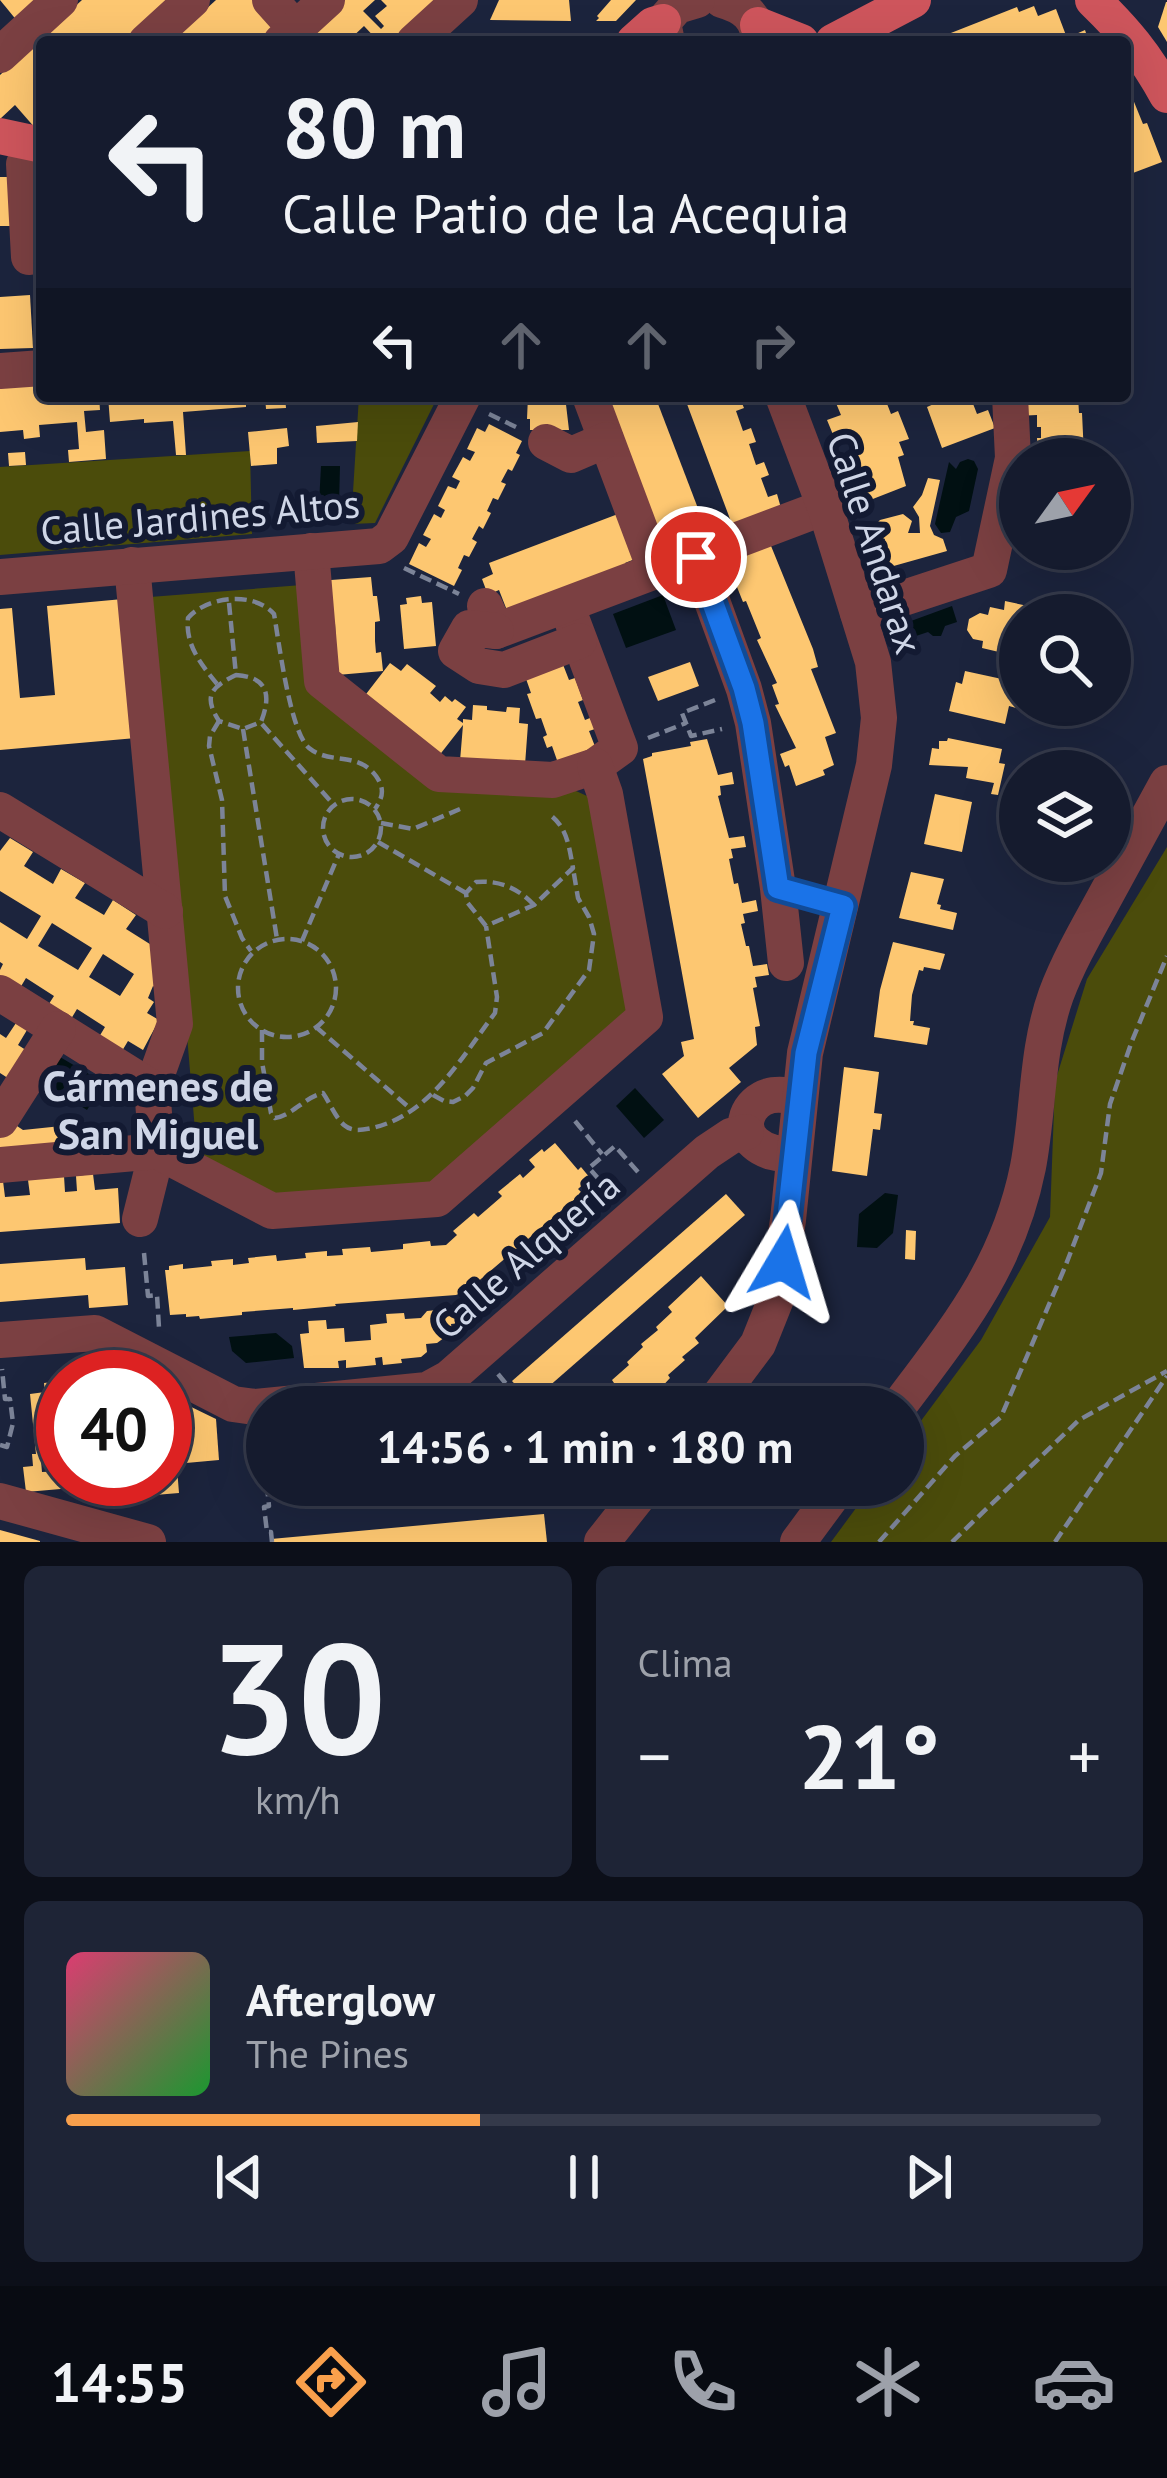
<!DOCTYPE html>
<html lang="es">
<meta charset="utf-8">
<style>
body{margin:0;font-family:"PT Sans",sans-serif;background:#1e2436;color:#f1f3f6;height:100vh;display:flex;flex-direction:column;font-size:45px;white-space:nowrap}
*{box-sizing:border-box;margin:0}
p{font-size:39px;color:#9da1aa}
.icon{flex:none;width:66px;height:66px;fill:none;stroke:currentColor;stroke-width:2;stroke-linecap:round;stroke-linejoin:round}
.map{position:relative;height:1542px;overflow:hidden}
.drawer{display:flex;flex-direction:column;gap:24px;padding:24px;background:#0c0f19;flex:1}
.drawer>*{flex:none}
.hud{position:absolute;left:36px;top:36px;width:1095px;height:366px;border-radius:12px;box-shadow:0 12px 48px #0002,0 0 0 3px #34394a;background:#151b2e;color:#f1f3f6;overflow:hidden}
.needle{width:78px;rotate:57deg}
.tools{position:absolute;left:999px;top:438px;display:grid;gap:24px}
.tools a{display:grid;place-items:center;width:132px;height:132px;border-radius:50%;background:#151b2e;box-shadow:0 12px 48px #0002,0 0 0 3px #34394a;font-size:60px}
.speed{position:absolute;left:36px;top:1350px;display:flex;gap:24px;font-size:60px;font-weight:700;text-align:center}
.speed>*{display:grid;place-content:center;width:156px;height:156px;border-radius:50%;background:#151b2e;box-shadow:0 12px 48px #0002,0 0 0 3px #34394a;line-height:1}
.speed .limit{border:18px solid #d22;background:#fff;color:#111}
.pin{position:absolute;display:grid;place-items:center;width:102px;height:102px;color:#fff;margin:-51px;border:6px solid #fff;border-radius:50%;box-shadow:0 3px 12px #0007}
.me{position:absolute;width:132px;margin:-66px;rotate:7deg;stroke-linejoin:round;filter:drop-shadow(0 0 9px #0008)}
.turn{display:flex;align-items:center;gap:42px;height:252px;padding:0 48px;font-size:54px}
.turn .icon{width:156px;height:156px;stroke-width:2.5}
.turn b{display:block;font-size:84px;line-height:102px}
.lanes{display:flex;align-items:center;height:114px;padding:0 48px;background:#0003;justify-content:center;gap:60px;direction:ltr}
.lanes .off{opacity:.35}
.big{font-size:90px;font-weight:700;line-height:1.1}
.drawer .tile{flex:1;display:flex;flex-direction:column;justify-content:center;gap:18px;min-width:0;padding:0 42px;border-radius:18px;background:#1e2436}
.drawer .dial{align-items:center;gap:0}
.dial b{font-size:156px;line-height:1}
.song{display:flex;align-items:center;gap:36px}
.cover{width:144px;height:144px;border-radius:18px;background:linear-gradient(135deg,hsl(340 70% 55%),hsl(130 70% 35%))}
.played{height:12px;border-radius:6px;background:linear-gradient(90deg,#f9a04c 40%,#34394a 40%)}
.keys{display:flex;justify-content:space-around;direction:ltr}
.heat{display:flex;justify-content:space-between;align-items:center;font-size:66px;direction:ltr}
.drawer .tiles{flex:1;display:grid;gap:24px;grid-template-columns:1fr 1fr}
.tile:last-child{grid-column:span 2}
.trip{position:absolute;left:246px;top:1386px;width:678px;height:120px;border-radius:60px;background:#151b2e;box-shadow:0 12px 48px #0002,0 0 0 3px #34394a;font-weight:700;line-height:120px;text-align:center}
.tab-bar{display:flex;height:192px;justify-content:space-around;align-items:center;background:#080b12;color:#9da1aa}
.tab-bar .icon{width:84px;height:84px}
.tab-bar .selected{color:#f9a04c}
.tab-bar b{font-size:54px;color:#f1f3f6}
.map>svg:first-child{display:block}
</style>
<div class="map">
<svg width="1167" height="1542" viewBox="0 0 1167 1542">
<rect width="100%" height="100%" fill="#1c243d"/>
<!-- green -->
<g fill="#4b4c0b">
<path d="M359,396H438L375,523L351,524Z"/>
<path d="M250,451L252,534L0,555V467Z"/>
<path d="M302,585L310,687L432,787L576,791L587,796L594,807L630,1004L621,1022L434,1187L272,1198L197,1154L150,597Z"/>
<path d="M1167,847V1542H831L873,1485H903V1445L981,1340L1050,1217L1055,1082L1087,979Z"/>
</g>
<!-- water -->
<g fill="#011012">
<path d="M968,459L974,461L978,469L969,511L956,517L950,532L941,533L935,524L949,462L956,469L960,462Z"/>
<path d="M321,466H340L339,504H319Z"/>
<path d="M663,595L676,630L626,648L613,614Z"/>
<path d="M952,606L957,622L945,626L941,636H933L928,632L916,636L915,631L910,633L908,627L913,625L911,621Z"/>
<path d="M60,1057L104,1083L87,1110L43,1083Z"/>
<path d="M635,1088L664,1120L644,1138L616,1106Z"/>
<path d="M885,1193L898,1195L893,1233L877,1248L857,1247L859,1214Z"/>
<path d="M276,1333L292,1346L294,1358L246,1363L232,1351L229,1337Z"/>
</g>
<!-- building -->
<g fill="#fdc771" fill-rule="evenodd">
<path d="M0,0H42L18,22Z"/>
<path d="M82,0H176L131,42H42V80L38,84L42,89V124L36,129L15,105L0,119V75Z"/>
<path d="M216,0H254L280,28L264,42H234L228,36L226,39L229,42H170Z"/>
<path d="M345,0H375L363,11L381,29L384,26L375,16L387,6L381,0H442L396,42H379L364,26L347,42H299Z"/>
<path d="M499,0H569L571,21L490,20Z"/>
<path d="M611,0H636L616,21H596L599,18L597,16Z"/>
<path d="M1166,2H1167V42L1158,27Z"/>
<path d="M1034,6L1038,16L1056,9L1067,38L1085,30L1089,42H1046L1043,34L1030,39L1031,42H928L1017,7L1019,12Z"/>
<path d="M1130,92L1143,124L1147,123L1162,162L1125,176V94Z"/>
<path d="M0,177H15L18,226H0Z"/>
<path d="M30,295L33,348L0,349V297Z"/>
<path d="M42,378V396H99L100,410L84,411L86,432L104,430L106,459L69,462L68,450L79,449L77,422L39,425L40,437L24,439L23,430L0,432V381Z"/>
<path d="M108,396H246V407L183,412L186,455H176L173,421L144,423V419L110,422Z"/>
<path d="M265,396H285L286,408L266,409Z"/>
<path d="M336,396H359V402L337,405Z"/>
<path d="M528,396H565L569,430H530V419H527Z"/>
<path d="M619,396H655L699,511L651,529L603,402Z"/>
<path d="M684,396H739L744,408L736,411L743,431L751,428L756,442L749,444L756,465L764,462L769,475L761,478L768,497L777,494L781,508L733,527Z"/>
<path d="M833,396H884L891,414L898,411L909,439L899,442L904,455L898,457L906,486L860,504L855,492L863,489L861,484L857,473L849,476L843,459L858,453L848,431L834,437L827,420L841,415Z"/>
<path d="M933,396H970L977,414L988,410L995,428L942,448L927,407L936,403Z"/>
<path d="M1031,396H1078L1079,413H1082L1084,455L1038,457L1037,438H1041V427H1037V415L1016,416L1015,397Z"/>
<path d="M358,422L357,441L317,443L316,426Z"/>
<path d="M489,424L522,441L516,453L520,455L512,471L508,469L501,482L506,484L498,500L493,498L487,511L491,513L483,529L479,526L472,539L477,542L469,557L464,555L458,568L462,570L454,586L409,564L419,543L426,547L431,539L423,535L434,514L441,518L445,510L438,506L448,486L456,489L460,481L452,477L463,457L470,461L475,452L467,449L477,428L485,432Z"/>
<path d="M287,428L289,446L277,448V464L251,466L248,432Z"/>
<path d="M25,452L26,465L9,466L8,453Z"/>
<path d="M928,478L940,480L930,526L934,535L943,539L947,551L890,567L883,559L888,548L884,545L885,539L876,535L875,525L880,520L903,514L912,521L908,533H920L919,517L913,507L922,495Z"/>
<path d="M307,492L309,515L298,516L295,493Z"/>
<path d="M1020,509V548L1009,545Z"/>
<path d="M618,514L635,559L625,563L626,566L508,613L499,590L488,595L482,579L493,574L489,563Z"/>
<path d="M769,541L813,649L818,667L811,669L836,733L825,737L834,765L823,770L825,775L796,786L789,765L785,767L780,754L796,748L775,705L779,704L772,685L777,683L757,640L761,638L746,601L743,602L733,577L736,575L729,556Z"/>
<path d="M371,577L373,596H377L380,621L375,622V641L376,653L381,652L383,671L337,675L335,623L328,624L331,580Z"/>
<path d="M421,596L422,603L432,602L436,646L404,649L400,605L407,604L406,598Z"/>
<path d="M123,599L136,738L0,750V609L12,608L20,698L55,695L47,606Z"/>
<path d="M1005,601L1028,606L1025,615H1020V657L982,648L983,641L973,639L967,630L969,619L980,613L988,615L990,607L1004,610Z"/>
<path d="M562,662L569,680L575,678L583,700L578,702L585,720L590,718L595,729L589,731L596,749L558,763L552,746L547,748L543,737L547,735L541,718L536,719L527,694L531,693L525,676Z"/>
<path d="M690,662L699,686L658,701L648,677Z"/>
<path d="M390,663L401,671L407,664L436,686L430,693L440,702L445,696L452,702L455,699L466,707L457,719L463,723V719L472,720L473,705L487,706V710L506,712L507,707L520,708L519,723L528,724L525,765L460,761L463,725L438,757L363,698Z"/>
<path d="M965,671L1020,683V709L1009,706L1005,724L949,711L956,682L962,684Z"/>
<path d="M948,738L1002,749L999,763L1005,764L998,795L991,794L994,783L966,778L968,767L929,765L932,748L939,749V741H947Z"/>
<path d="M707,739L718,775L732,772L734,784L720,786L721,795L718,796L729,838L744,836L746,847L731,849L733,858L729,859L734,884L738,883L742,903L756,900L758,911L743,914L745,923L741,924L746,946H749L753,966L767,964L769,975L755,977L757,987L753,988L760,1026L755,1027L757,1045L729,1068L741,1082L698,1118L662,1074L684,1056L681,1042L694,1039L643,759L652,756V753L691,746L690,742Z"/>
<path d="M935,794L972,802L962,852L924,844Z"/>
<path d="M10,838L33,852L24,866L53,884L61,869L85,883L75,898L104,915L113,900L136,915L126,929L153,946L157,989L153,986L148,998L154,1002L147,1013L159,1020L143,1050L128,1041L119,1056L96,1042L105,1027L77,1009L68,1024L45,1010L54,996L26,978L17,993L0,982V970L3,964L0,962V922L27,939L41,916L0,891V851ZM52,923L92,948L78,970L38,946ZM103,954L134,974L120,996L89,977Z"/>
<path d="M911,872L944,879L937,904L941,905L940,909L957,913L953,930L899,918Z"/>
<path d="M893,942L945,954L940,970L924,967L923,971L919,970L912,995L910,1021H914L913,1025L930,1028L927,1045L874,1037L880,990Z"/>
<path d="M16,1023L27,1030L18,1045L32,1054L14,1082L0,1073V1034L6,1038Z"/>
<path d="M844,1067L879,1072L874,1113L882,1114L880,1130L873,1129L867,1176L832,1171Z"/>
<path d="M8,1120L23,1130L71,1125L74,1149L0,1156V1133Z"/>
<path d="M555,1143L578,1170L581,1167L590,1178L578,1189L582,1193L468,1290L456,1295L335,1304L336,1306L293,1310V1308L242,1312V1315L200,1319L199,1316L186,1317V1314L170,1315L165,1270H169V1266L183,1264V1269L212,1266L211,1261L233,1259V1265L249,1263L248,1258L276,1255L277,1261L306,1258L305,1253L327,1251V1256L343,1255L342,1249L370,1247L371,1252L403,1249V1244L430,1241L431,1246L446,1245L457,1235L453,1231L474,1213L478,1217L500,1198L502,1196L498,1192L520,1174L523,1178L535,1167L529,1160L542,1149L544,1152Z"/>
<path d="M93,1174L95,1190L118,1188L120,1223L0,1232V1181H3L5,1197L30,1195L28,1180L64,1176L65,1192L77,1191L76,1176Z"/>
<path d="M726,1194L745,1215L531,1402L512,1381Z"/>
<path d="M906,1230L916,1231L915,1260L905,1259Z"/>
<path d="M85,1258L86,1270L125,1267L128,1305L89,1308L88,1295L0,1302V1264Z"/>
<path d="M701,1276L728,1306L695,1338L699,1343L682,1357L685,1360L668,1375L670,1378L643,1407H594L601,1401L597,1398L614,1383L612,1380L629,1365L627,1362L643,1347L641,1344L658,1330L656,1327L672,1312L668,1307Z"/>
<path d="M465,1307L466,1318L461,1323L451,1324L452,1332L437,1343L426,1344L427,1352L421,1357L401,1359L402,1363L383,1365L382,1357L375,1358L376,1365L346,1368V1360L338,1361L339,1368H304L300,1334L309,1333L308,1321L326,1320L327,1329L344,1328L345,1342L371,1340L370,1325L387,1323L386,1314L404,1313L405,1319L421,1318L427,1311Z"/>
<path d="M63,1381V1431H58L59,1446L63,1445V1458L41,1461L42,1472L63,1471V1479H141V1482L26,1492L23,1467L33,1466L32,1454H36L30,1394L45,1392L44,1383Z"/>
<path d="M181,1402L216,1419L219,1460L186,1463Z"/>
<path d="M165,1443H175L179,1493L155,1495L154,1479H165Z"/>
<path d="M544,1514L547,1542H271V1539Z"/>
<path d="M0,1530L40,1541V1542H0Z"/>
</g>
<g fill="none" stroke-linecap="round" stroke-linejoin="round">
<!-- path -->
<g stroke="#7c8498" stroke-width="4.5" stroke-dasharray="12 6" stroke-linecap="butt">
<path d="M489,414L516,427"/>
<path d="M404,568L459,594"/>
<path d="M229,603L236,675"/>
<path d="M236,675C267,677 272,694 261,722L243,729L219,721C203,696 211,687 236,675Z"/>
<path d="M217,684C201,664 185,645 188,618C207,596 254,591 274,614C279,642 290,732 309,748C330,765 357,751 376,776C385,789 383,797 375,809"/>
<path d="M715,700L682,713L691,736L722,729"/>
<path d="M219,721L210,736L209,746L222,800L225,896L242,938L251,951"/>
<path d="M262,724L334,805"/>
<path d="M243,729L277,939"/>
<path d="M648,738L686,723"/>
<circle cx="352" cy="828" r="29"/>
<path d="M381,823L413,829L460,809"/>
<path d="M378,842L466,893"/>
<path d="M534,905C518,888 499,880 476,882L466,893L467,902L486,926L534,905L573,868C569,846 567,827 549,814"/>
<circle cx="287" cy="988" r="49"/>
<path d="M302,941L339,854"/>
<path d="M316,1027L412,1110"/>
<path d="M262,1030V1062L271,1113L275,1118C293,1115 305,1097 323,1093C330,1103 335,1117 344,1125C352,1132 362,1130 372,1128C430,1115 461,1058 495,1013L497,997L486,926"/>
<path d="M433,1095L444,1101L453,1102L465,1096L473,1088L486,1063L543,1033L589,970L594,934L589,917L578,898L573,868"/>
<path d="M575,1121L602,1154"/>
<path d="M611,1193L589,1168L615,1146L638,1172"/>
<path d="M144,1253L148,1296L157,1295L159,1328"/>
<path d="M498,1374L525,1407"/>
<path d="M262,1440L264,1452L259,1453L262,1477L266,1476L269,1506L264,1507L267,1532H271L272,1542"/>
<path d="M0,1445L7,1447L13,1423L10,1399H5L2,1369"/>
<path d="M568,1485L569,1487"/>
<path d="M879,1542L955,1456L1001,1417L1065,1267L1101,1173L1110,1104L1132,1041L1167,956"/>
<path d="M952,1542L1079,1420L1167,1371"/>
<path d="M1055,1542L1167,1376"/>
</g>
<!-- minor -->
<g stroke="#7b4042" stroke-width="36">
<path d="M270,0L296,29"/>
<path d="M722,0C746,7 757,17 760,42"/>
<path d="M146,42L192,0"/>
<path d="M281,42L327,0"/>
<path d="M414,42L460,0"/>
<path d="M667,42L663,22L677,6L697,0"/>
<path d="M0,55L60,0"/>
<path d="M24,164L29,257"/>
<path d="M0,371L42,368"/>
<path d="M590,396L656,572"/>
<path d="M546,442L571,455L606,440"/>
<path d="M311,551L322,681L439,774L553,780L595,766L620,748L567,607"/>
<path d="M696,557L744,689L753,723L778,888L786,963"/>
<path d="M132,565L175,1024L152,1088L157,1151L140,1219"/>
<path d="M0,577L379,546L391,537L463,396"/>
<path d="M485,606L496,631L825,507"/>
<path d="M858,613L989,570L1013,458L1010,396"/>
<path d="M496,631L469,628L456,651L479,666L504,670L579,641"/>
<path d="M0,810L165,911"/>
<path d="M0,993L152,1088"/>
<path d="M0,1120L58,1029"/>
<path d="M794,1155C780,1154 766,1153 755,1143C737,1128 748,1102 769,1096C778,1093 790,1096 800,1096"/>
<path d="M0,1165L157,1151L272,1211L437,1199L645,1017L605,794L595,766"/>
<path d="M0,1340L95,1333L233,1404L254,1407L427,1390L449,1378L707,1152L731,1136L746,1132"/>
<path d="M711,1407L758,1344L776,1299L788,1220L805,1053L874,765L879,718L873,662L825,507L783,396"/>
<path d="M898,1407C957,1328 1008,1267 1028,1167C1039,1109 1036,1051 1056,995C1068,963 1085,933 1101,904C1123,863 1145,823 1167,783"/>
<path d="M0,1501L148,1542"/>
<path d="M602,1542L647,1485"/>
<path d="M798,1542L840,1485"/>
</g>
<!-- major -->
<g stroke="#ce555c" stroke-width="36">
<path d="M1093,0C1125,31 1146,56 1167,95"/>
<path d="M758,25L801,42"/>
<path d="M634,42L653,25L663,22"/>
<path d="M833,42L913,0"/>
<path d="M0,136L42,145"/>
</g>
</g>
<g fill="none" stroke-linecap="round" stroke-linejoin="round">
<!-- route casing -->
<g stroke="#114b97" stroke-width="30">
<path id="route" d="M696,557L744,688L753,723L778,888L843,906L806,1053L783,1262"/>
</g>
<!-- route -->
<use href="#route" stroke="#1a73e8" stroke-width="21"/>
</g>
<g text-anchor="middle" stroke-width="12" stroke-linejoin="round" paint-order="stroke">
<!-- street labels -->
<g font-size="39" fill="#cfd6e7" stroke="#131a32">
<text transform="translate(200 517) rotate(-5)" y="14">Calle Jardines Altos</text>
<text transform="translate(875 543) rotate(72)" y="14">Calle Andarax</text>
<text transform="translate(526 1255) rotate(-41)" y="14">Calle Alquería</text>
</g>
<!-- neighbourhood labels -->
<g font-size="42" font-weight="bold" fill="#cfd6e7" stroke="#131a32">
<text x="158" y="1101">Cármenes de<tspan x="158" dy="48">San Miguel</tspan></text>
</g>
</g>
</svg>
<div class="tools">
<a><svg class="needle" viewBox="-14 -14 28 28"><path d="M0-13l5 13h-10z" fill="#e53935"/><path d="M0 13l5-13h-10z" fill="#9da1aa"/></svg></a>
<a><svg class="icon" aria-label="search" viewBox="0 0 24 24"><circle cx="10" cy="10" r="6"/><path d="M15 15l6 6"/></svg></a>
<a><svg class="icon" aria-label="layers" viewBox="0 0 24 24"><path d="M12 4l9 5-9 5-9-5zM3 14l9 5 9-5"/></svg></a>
</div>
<div class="speed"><div class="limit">40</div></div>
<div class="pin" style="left:696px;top:557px;background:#d93025"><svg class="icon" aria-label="arrive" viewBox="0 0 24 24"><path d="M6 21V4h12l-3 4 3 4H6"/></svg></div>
<svg class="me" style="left:783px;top:1262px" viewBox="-20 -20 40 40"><path d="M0-17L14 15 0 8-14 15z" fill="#1a73e8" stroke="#fff" stroke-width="4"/></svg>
<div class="trip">14:56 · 1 min · 180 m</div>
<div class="hud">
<div class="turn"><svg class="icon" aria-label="left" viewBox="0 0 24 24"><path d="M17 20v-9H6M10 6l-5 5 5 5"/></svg><div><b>80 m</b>Calle Patio de la Acequia</div></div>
<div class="lanes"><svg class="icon" aria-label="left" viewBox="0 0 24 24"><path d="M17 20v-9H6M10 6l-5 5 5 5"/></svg><svg class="icon off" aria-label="ahead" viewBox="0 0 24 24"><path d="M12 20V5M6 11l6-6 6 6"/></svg><svg class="icon off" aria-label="ahead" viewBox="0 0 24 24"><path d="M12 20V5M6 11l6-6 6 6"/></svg><svg class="icon off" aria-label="right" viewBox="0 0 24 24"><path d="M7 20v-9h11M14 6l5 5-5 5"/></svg></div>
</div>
</div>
<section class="drawer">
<div class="tiles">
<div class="tile dial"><b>30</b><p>km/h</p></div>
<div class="tile"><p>Clima</p>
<div class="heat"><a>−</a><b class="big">21°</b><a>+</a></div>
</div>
<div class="tile">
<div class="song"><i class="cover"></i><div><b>Afterglow</b><p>The Pines</p></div></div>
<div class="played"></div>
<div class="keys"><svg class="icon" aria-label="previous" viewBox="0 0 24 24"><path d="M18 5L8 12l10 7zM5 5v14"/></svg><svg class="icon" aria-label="pause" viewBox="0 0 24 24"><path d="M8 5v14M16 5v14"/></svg><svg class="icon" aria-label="next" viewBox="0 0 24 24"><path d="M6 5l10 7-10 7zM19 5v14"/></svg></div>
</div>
</div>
</section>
<nav class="tab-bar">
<b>14:55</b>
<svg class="icon selected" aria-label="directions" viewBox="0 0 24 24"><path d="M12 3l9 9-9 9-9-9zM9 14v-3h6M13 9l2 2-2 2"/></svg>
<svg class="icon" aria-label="music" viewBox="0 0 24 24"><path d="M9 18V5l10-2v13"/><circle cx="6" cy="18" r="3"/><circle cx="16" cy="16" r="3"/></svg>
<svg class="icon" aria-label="phone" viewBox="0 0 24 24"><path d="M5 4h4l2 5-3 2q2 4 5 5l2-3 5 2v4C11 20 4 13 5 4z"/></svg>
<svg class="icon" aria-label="climate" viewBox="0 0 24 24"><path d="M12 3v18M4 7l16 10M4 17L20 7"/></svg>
<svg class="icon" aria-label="car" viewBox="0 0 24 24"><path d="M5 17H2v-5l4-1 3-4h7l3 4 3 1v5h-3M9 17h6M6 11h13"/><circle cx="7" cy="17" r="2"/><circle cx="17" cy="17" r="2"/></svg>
</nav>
